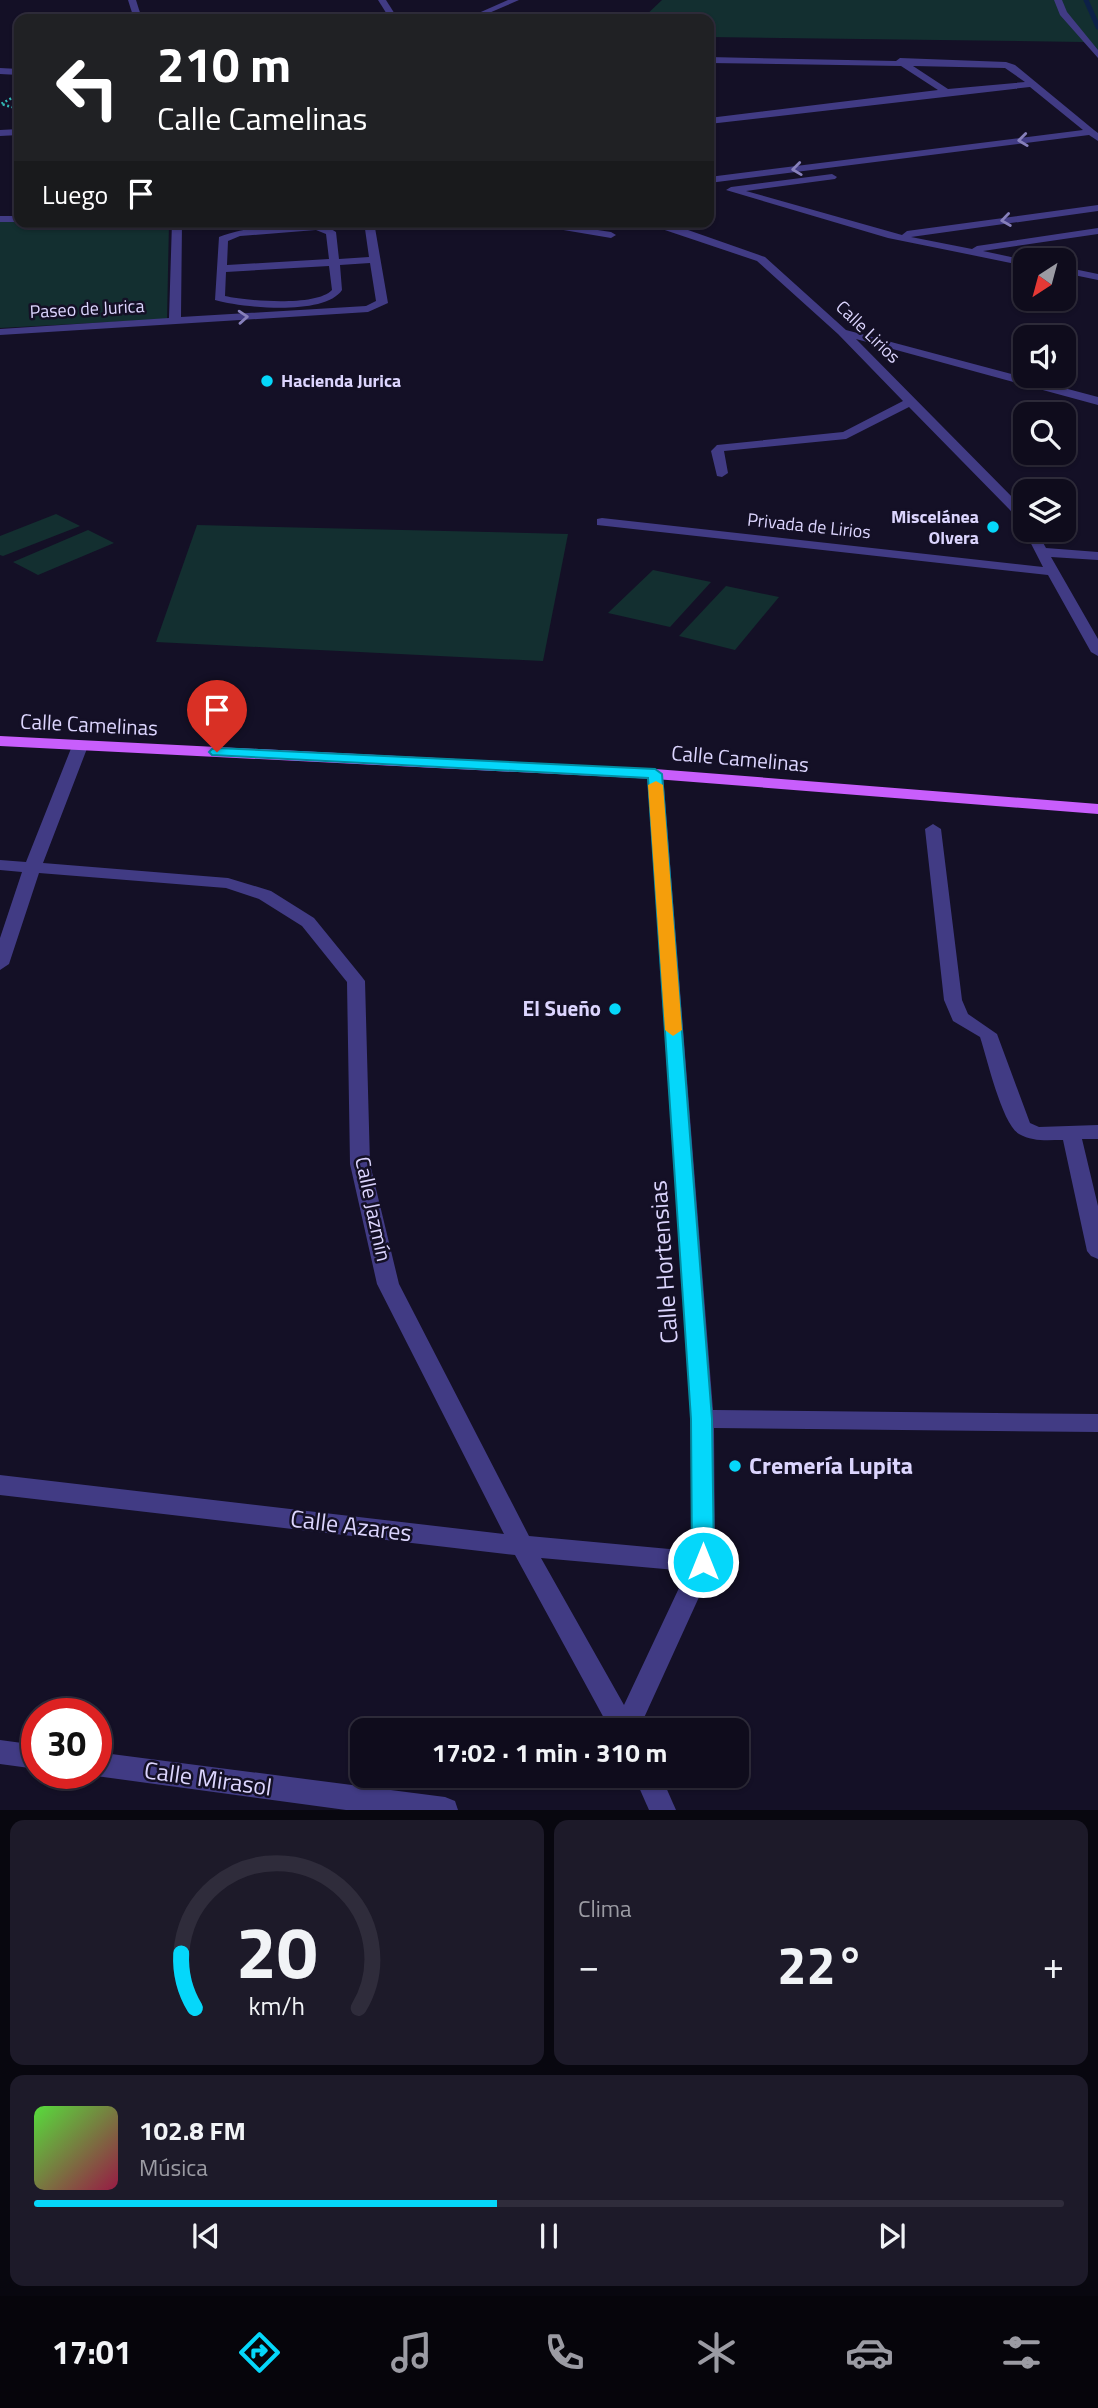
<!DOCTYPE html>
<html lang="es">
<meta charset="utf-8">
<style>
body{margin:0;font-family:"Titillium Web",sans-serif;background:#1d1a29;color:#f1f3f6;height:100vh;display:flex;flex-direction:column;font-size:26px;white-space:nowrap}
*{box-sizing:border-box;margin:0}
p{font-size:23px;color:#9b9ba3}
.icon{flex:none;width:38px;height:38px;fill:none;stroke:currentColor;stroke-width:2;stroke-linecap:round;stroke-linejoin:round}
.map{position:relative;height:1810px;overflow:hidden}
.panel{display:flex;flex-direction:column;gap:10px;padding:10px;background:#08070f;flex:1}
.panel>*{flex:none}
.hud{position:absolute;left:14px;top:14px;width:700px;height:214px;border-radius:14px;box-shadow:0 2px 5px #0004,0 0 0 2px #2f2c3b;background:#202124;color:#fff;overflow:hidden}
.needle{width:46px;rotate:216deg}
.fabs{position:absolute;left:1013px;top:248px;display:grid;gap:14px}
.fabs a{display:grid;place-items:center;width:63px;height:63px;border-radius:14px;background:#0f0c1c;box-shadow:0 2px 5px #0004,0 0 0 2px #2f2c3b;font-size:35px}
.speed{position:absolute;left:21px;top:1698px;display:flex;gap:14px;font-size:35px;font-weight:700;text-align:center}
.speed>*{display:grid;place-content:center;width:91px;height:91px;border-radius:50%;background:#0f0c1c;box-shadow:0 2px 5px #0004,0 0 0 2px #2f2c3b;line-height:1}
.speed .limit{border:10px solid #d22;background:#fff;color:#111}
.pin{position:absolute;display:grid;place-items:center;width:60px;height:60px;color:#fff;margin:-72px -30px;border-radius:50% 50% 50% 0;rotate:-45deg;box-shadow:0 0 7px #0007}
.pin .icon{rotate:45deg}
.me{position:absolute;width:77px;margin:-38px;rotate:0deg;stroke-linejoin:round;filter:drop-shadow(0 0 5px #0008)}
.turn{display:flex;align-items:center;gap:24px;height:147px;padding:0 28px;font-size:32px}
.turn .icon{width:91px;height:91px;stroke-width:2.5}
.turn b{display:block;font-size:49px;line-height:60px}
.then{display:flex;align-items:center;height:66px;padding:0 28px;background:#0003;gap:14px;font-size:26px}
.big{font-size:52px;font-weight:700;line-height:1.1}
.panel .widget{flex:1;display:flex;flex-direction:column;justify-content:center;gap:10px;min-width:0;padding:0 24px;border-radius:14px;background:#1d1a29}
.panel .dial{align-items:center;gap:0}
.dial svg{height:182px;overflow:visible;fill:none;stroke:#2f2c3b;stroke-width:7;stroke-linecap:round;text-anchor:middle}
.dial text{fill:#f1f3f6;stroke:none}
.song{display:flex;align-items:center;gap:21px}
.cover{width:84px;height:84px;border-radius:10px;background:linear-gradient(135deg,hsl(110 70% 55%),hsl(340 70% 35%))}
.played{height:7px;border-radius:4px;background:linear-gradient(90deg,#05d7fa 45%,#2f2c3b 45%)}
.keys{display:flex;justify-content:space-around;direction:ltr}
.heat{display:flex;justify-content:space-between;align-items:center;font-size:38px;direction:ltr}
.panel .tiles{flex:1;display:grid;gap:10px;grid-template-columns:1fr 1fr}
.widget:last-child{grid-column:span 2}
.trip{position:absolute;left:350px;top:1718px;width:399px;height:70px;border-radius:14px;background:#0f0c1c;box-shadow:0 2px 5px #0004,0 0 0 2px #2f2c3b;font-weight:700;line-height:70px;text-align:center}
.dock{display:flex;height:112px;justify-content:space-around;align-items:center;background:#06050b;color:#9b9ba3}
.dock .icon{width:49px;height:49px}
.dock .selected{color:#05d7fa}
.dock b{font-size:32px;color:#f1f3f6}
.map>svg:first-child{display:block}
</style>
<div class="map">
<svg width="1098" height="1810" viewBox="0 0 1098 1810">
<rect width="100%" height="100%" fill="#141026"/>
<!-- green -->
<g fill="#132f30">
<path d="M662,0H1098V53L1084,42L709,37V19H642Z"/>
<path d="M0,222H169L167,319L0,328Z"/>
<path d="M56,514L80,526L3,556L0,555V536Z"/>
<path d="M197,525L568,534L543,661L156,642Z"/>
<path d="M88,530L114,543L38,575L13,562Z"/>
<path d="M653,570L711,582L670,627L608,613Z"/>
<path d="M726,586L779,597L735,650L679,636Z"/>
</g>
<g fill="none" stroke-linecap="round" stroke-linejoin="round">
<!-- stream -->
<path stroke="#0d2047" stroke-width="5" d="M1086,0L1098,27"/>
<!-- path -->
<path stroke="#32b6b3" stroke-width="2.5" stroke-dasharray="2 2.5" stroke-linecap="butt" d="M19,94L1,104L19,109"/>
<!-- minor -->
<g fill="#413b84" fill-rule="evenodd">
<path d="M128,0H136L142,19H134Z"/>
<path d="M378,0H386L398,19H390Z"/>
<path d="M508,0H519L475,19H465Z"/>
<path d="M1054,0H1062L1067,12L1098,50V58L1060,15Z"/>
<path d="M709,57L896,61L900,58L1006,62L1015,65L1094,130L1098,133V141L1089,135L709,183V177L1083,130L1030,87L709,124V118L938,90L901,66L709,63ZM913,66L1005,68L1025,82L948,89Z"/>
<path d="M0,68L19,69V75L0,74Z"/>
<path d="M19,129V135L0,136V130Z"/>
<path d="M832,174L837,177L835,179L746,191L902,235L907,231L1098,205V211L911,237L972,249L977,246L1098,228V234L983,251L1030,261H1026V266L888,238L726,190L731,187Z"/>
<rect x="0" y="216" width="19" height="6"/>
<path d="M172,222H182L181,317L366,306L376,301L370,263L340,265L342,290C325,316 243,308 215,300L219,237C243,227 315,217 336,232L339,259L369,257L364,222H374L388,303L368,312L0,335V329L169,318ZM316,230L326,234L329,259L227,265L228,241L240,236ZM329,266L332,290C316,307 247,301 225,296L226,272Z"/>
<path d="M516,222H544L611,232L616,235L611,238Z"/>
<path d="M641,222H659L688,230L765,257L846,330L1098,397V405L856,339L1020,505L1026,514V530H1036L1046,548L1098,552V560L1051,557L1098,639V656L1091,652L1048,575L597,525V519L602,518L1043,567L1023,528L1010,510L909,407L846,439L724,451L728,473L722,477L717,476L711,451L717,445L843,432L903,401L838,334L757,261Z"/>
<path d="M1064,267L1098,274V280L1064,273Z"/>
<path d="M80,741L88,746L43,863L228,878L271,891L314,918L362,977L365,981L370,1164L399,1284L529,1536L691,1551V1419L647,774L655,769L663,774L713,1410L1098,1414V1432L714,1428L715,1562L638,1731H611L515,1555L0,1495V1475L504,1534L377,1284L350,1164L347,982L302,926L259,899L226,888L39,873L9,964L0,970V938L22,872L0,870V860L26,862L72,746ZM541,1558L687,1571L624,1705Z"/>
<path d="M933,824L941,829L962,1000L968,1014L997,1034L1030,1123L1039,1127L1098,1125V1139H1082L1098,1206V1259L1091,1256L1087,1251L1063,1140C1047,1140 1033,1142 1019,1134C1002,1124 987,1058 980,1037L953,1021L944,1000L925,829Z"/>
<path d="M0,1740L37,1745V1769L0,1764Z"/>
<path d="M96,1752L445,1797L455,1801L458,1810H346L96,1776L87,1773H96Z"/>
<path d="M634,1776H661L676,1810H649Z"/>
</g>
<!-- major -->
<path fill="#c85efc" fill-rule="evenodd" d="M0,736L655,769L1098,804V814L655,779L0,746Z"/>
</g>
<!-- one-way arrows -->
<defs><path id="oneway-chevron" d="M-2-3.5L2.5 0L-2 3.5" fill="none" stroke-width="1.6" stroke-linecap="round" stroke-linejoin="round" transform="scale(1.75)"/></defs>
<g stroke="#8780bb">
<use href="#oneway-chevron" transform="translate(1023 140) rotate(173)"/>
<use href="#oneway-chevron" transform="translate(797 169) rotate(173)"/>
<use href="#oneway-chevron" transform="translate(1006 220) rotate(172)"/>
<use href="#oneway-chevron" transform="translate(243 317) rotate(-4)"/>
</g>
<!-- route -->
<path fill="#05d7fa" stroke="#038ca2" stroke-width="2" d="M217,748L655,769L662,774L712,1419L714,1562L711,1569L703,1571L695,1569L692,1562L691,1419L648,778L212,755L209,752L212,749Z"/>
<!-- slow -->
<path fill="#f59e0b" d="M656,781L663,785L682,1030L673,1036L665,1030L648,785Z"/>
<!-- markers -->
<g fill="#05d7fa" stroke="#141026" stroke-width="2.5">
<circle cx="267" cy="381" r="7"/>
<circle cx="993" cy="527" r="7"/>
<circle cx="615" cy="1009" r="7"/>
<circle cx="735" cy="1466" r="7"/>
</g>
<g text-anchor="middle" stroke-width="5" stroke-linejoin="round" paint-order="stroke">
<!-- far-street labels -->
<g font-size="18" fill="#dcd5fe" stroke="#141026">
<text transform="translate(87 309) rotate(-3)" y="6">Paseo de Jurica</text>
<text transform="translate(868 332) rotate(44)" y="6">Calle Lirios</text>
<text transform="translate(809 526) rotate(6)" y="6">Privada de Lirios</text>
</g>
<!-- far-poi labels -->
<g font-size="18" font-weight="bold" fill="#dcd5fe" stroke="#141026" text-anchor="start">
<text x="281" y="387">Hacienda Jurica</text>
<text x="979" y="523" text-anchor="end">Miscelánea<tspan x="979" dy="21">Olvera</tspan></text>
</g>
<!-- street labels -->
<g font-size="21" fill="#dcd5fe" stroke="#141026">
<text transform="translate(89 725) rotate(3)" y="7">Calle Camelinas</text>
<text transform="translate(740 759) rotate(5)" y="7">Calle Camelinas</text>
<text transform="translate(373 1209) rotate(78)" y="7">Calle Jazmín</text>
</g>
<!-- poi labels -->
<g font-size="21" font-weight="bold" fill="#dcd5fe" stroke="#141026" text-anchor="end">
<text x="601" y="1016">El Sueño</text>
</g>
<!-- near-street labels -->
<g font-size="24" fill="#dcd5fe" stroke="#141026">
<text transform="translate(664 1262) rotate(-94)" y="8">Calle Hortensias</text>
<text transform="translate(351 1526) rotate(7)" y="8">Calle Azares</text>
<text transform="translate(208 1779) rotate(8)" y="8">Calle Mirasol</text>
</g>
<!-- near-poi labels -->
<g font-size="24" font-weight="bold" fill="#dcd5fe" stroke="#141026" text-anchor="start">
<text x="749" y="1474">Cremería Lupita</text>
</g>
</g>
</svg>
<div class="fabs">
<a><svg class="needle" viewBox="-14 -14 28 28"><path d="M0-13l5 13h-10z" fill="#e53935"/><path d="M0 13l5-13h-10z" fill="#9b9ba3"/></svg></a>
<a><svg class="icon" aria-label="sound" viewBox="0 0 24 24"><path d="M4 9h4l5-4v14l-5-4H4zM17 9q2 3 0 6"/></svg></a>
<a><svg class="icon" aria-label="search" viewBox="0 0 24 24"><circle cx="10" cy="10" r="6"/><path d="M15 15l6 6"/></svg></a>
<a><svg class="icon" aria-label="layers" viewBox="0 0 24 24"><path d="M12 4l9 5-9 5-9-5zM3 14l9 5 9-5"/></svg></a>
</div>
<div class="speed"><div class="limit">30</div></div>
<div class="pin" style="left:217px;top:752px;background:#d93025"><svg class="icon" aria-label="arrive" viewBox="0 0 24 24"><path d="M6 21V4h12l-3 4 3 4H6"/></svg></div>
<svg class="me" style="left:703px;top:1562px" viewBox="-20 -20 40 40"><circle r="17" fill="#05d7fa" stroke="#fff" stroke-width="3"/><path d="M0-11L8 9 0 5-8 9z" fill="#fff"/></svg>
<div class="trip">17:02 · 1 min · 310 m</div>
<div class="hud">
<div class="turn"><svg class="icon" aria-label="left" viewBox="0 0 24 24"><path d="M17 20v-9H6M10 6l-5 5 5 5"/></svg><div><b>210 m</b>Calle Camelinas</div></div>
<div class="then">Luego<svg class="icon" aria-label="arrive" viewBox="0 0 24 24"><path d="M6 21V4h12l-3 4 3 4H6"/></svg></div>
</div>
</div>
<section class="panel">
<div class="tiles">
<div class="widget dial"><svg viewBox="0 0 100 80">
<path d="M14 69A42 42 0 1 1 86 69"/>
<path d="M14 69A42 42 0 0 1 8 45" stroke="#05d7fa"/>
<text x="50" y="56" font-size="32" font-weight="700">20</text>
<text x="50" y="72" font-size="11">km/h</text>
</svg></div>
<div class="widget"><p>Clima</p>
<div class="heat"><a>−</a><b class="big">22°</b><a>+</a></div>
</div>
<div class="widget">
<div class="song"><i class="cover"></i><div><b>102.8 FM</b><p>Música</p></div></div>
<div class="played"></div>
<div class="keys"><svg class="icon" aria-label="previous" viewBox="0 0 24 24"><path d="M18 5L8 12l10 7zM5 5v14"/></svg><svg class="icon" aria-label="pause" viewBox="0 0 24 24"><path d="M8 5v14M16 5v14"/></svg><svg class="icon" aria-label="next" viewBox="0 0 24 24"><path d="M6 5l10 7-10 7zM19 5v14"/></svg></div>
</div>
</div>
</section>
<nav class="dock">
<b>17:01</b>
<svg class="icon selected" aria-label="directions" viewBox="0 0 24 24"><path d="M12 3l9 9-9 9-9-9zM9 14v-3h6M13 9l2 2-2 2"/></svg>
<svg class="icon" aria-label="music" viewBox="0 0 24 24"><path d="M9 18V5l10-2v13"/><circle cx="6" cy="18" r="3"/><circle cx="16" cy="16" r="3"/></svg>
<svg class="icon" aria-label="phone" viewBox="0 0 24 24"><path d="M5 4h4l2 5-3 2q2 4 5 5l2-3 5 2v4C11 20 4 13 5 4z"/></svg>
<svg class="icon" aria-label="climate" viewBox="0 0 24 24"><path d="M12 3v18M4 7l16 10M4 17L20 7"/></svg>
<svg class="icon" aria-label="car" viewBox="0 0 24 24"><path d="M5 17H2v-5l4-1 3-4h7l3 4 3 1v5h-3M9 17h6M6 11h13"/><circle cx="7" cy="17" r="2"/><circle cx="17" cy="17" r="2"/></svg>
<svg class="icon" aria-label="filters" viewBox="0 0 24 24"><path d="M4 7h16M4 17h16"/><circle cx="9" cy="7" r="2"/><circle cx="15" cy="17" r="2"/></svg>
</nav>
